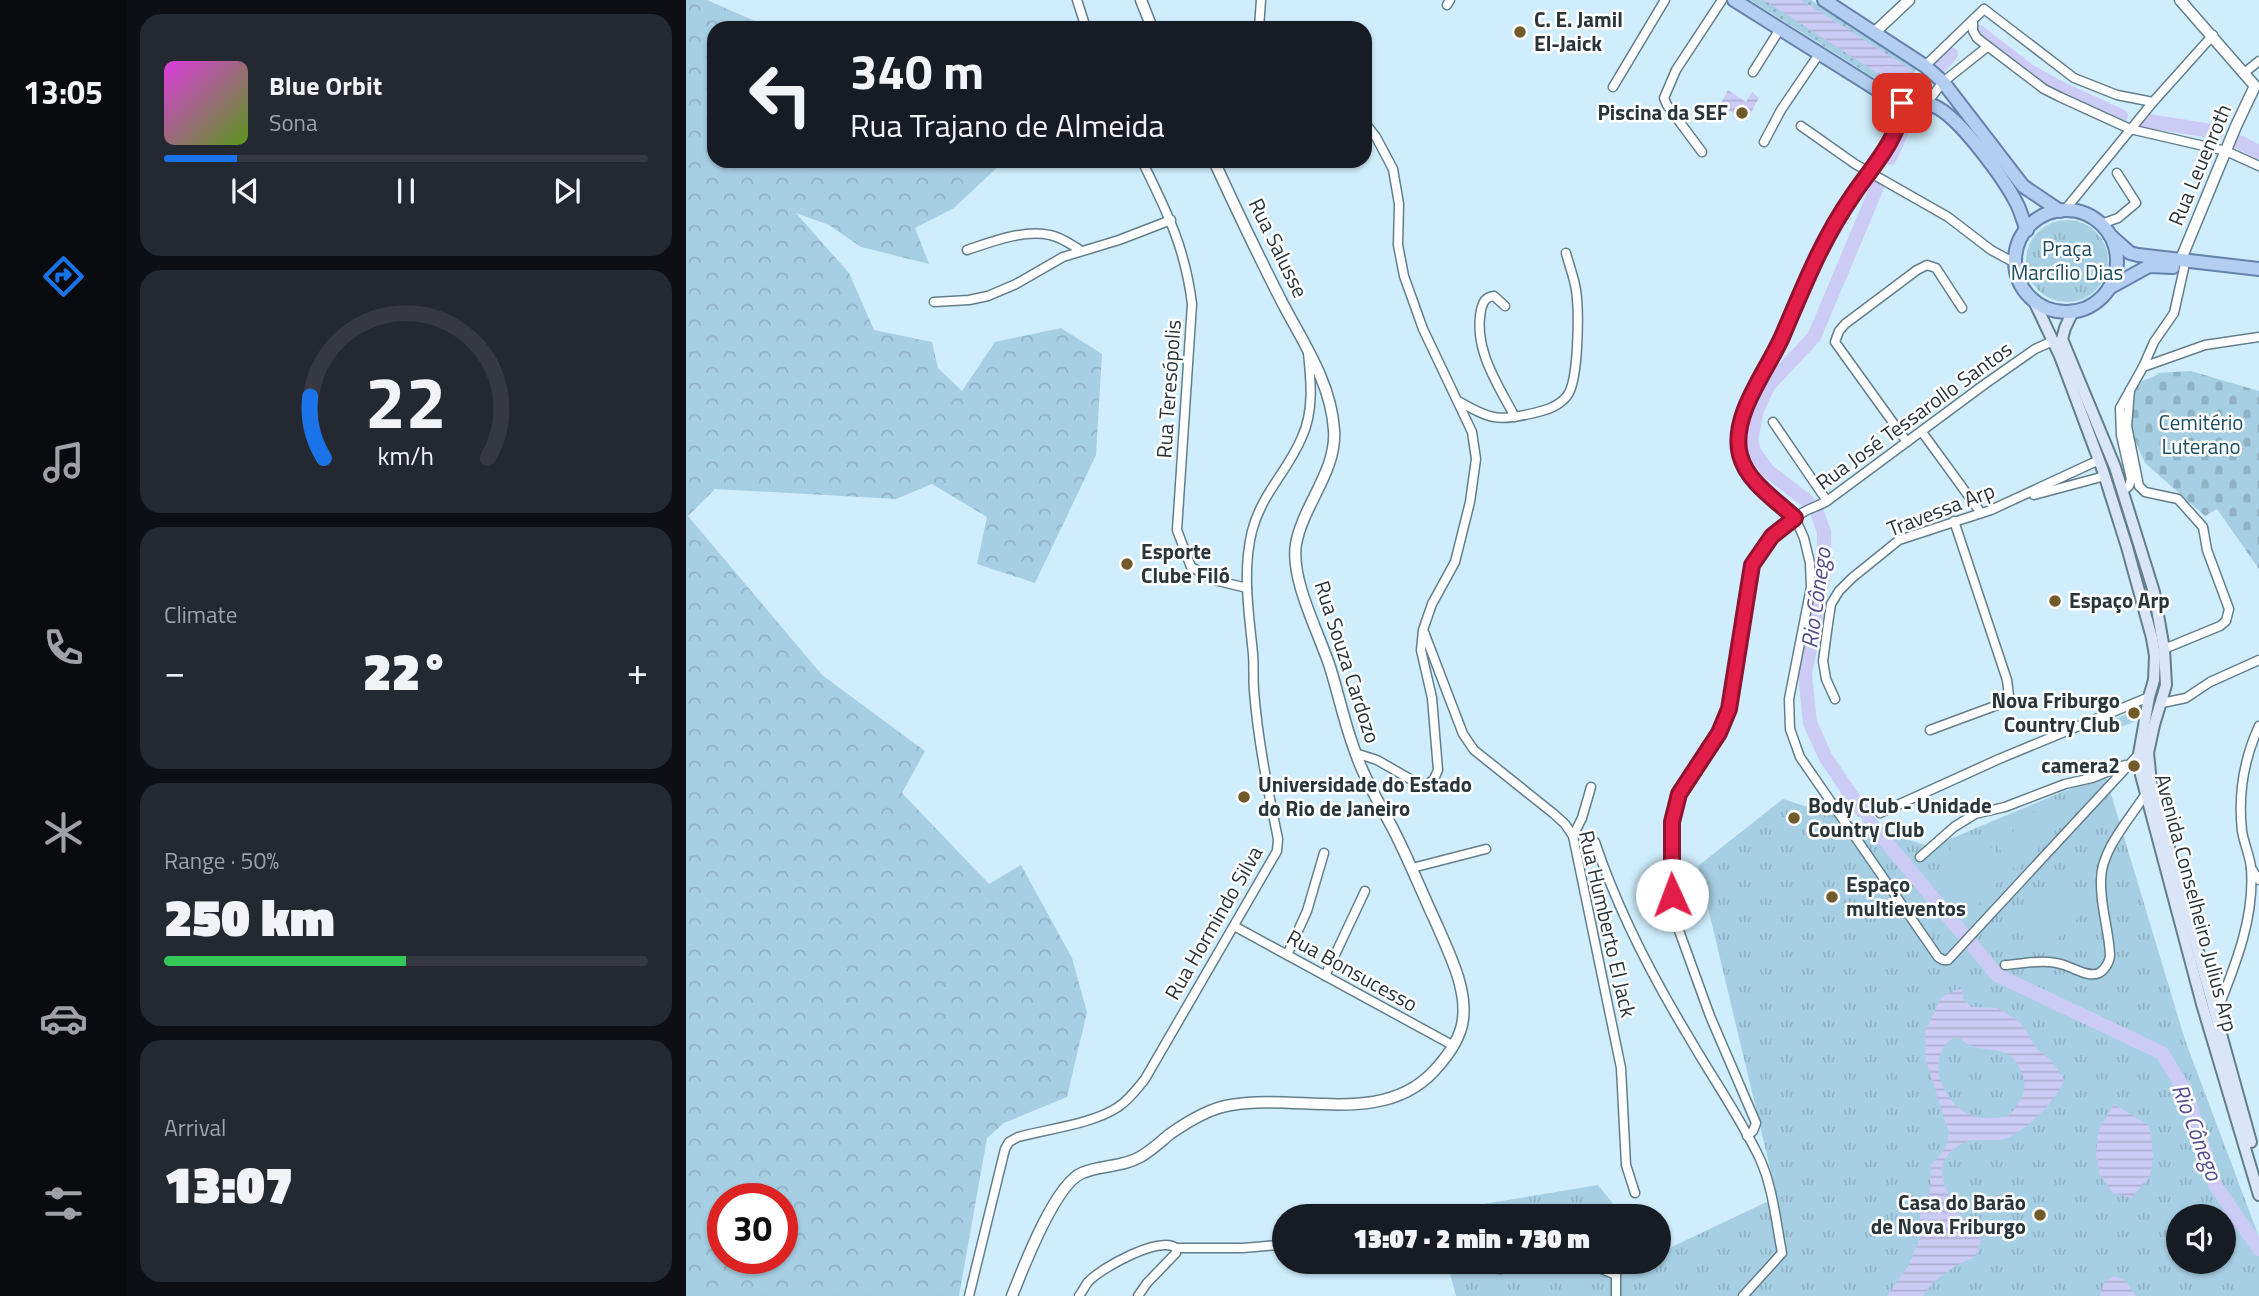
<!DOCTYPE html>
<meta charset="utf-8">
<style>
body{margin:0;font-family:"Titillium Web",sans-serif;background:#242831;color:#f1f3f6;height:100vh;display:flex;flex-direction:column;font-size:26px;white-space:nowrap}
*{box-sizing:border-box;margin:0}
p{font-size:23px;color:#9ea1a6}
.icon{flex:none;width:38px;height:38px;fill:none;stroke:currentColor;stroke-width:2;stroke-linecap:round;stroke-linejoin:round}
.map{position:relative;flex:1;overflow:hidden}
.sheet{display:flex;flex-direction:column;gap:14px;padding:14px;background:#0d0f14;width:560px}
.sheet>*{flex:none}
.guide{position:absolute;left:21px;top:21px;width:665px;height:147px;border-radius:21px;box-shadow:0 2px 5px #0004;background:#171b24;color:#f1f3f6;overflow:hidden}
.controls{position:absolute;left:1480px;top:1204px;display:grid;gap:14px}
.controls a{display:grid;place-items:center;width:70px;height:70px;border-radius:50%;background:#171b24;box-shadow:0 2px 5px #0004;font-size:35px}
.speed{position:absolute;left:21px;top:1183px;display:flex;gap:14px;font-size:35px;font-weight:700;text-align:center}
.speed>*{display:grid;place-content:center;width:91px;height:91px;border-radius:50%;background:#171b24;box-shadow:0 2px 5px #0004;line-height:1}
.speed .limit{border:10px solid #d22;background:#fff;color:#111}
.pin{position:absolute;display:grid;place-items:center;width:60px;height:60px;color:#fff;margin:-30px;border-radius:14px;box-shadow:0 4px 10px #0006}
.me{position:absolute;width:77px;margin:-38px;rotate:358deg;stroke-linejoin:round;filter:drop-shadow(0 0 5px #0008)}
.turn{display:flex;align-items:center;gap:24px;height:147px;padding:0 28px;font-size:32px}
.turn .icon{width:91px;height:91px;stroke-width:2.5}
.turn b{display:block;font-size:49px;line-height:60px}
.big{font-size:52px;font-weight:800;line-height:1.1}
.sheet .card{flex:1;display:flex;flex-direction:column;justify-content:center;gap:10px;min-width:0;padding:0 24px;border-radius:21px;background:#242831}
.sheet .dial{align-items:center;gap:0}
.dial svg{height:182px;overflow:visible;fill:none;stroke:#363941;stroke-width:7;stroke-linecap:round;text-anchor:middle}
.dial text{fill:#f1f3f6;stroke:none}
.song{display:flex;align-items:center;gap:21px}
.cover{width:84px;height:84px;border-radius:10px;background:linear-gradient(135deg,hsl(300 70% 55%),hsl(90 70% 35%))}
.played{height:7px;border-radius:4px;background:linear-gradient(90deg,#1a73e8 15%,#363941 15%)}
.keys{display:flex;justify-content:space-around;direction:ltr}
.heat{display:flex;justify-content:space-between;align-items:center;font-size:38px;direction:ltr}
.charge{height:10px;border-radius:5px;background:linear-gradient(90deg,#34c759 50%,#363941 0)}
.trip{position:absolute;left:586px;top:1204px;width:399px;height:70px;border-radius:35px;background:#171b24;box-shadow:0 2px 5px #0004;font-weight:800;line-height:70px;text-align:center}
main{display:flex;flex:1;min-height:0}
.tabs{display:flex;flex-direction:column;width:126px;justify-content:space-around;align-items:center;background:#090b0e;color:#9ea1a6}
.tabs .icon{width:49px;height:49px}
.tabs .selected{color:#1a73e8}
.tabs b{font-size:32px;color:#f1f3f6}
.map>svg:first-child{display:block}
</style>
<main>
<nav class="tabs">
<b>13:05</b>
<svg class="icon selected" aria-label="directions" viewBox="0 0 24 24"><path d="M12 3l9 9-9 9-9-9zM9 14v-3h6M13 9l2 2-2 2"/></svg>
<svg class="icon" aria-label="music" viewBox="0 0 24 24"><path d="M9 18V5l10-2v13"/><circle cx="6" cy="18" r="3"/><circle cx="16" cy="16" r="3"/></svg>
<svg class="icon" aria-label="phone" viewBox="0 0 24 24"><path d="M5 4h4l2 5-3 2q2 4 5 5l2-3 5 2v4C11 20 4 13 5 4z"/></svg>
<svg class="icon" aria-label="climate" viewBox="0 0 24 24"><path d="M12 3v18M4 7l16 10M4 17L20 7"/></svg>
<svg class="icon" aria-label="car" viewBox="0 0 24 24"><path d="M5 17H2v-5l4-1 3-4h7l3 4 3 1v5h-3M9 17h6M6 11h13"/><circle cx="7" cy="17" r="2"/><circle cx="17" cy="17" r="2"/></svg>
<svg class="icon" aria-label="filters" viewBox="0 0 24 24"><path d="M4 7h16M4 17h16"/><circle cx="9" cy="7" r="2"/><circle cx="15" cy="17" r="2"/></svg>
</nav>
<section class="sheet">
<div class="card">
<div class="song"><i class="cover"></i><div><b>Blue Orbit</b><p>Sona</p></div></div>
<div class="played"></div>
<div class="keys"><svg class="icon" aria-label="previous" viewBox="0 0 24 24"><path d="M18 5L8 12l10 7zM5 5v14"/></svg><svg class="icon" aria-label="pause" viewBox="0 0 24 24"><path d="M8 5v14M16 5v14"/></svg><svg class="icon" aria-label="next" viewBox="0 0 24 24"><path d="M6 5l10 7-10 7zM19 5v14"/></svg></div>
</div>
<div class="card dial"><svg viewBox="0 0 100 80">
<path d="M14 69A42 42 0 1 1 86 69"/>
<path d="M14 69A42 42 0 0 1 8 42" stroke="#1a73e8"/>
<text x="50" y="56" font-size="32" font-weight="700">22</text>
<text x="50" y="72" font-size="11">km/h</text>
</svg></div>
<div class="card"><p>Climate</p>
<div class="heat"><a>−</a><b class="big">22°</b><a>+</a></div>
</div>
<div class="card"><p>Range · 50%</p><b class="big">250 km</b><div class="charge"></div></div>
<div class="card"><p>Arrival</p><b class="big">13:07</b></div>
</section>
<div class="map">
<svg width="1573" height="1296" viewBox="0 0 1573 1296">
<defs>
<pattern id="grass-dots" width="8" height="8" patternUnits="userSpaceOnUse" patternTransform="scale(1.75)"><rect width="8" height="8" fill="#a7cfe3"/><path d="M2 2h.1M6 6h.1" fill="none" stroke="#90b2c4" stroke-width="1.8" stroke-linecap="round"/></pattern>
<pattern id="forest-crowns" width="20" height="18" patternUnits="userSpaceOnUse" patternTransform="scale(1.75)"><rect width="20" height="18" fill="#a7cfe3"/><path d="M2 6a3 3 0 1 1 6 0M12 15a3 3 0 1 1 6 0" fill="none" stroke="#90b2c4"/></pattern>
<pattern id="cemetery-stones" width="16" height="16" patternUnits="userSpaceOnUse" patternTransform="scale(1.75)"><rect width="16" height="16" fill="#a7cfe3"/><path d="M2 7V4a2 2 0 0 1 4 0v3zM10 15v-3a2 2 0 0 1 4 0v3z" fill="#90b2c4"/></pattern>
<pattern id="park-tufts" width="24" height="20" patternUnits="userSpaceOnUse" patternTransform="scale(1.75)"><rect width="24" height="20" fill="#a7cfe3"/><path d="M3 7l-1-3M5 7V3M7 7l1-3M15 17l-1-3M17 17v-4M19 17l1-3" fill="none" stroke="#90b2c4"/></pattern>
<pattern id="water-rules" width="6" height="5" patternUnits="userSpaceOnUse" patternTransform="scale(1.75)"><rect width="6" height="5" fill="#cccbf6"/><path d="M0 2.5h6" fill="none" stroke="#afafd4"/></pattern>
</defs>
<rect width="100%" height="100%" fill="#cfedfc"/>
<!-- grass -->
<path fill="url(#grass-dots)" d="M1064,0H1125L1231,69L1214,94Z"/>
<!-- forest -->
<path fill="url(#forest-crowns)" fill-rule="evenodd" d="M0,0H21L85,28H28V161H318L268,208L229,228L243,264L175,247L143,225L110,213L163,273L188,330L246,342L252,368L276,391L309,342L375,328L416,354L410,455L349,583L291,564L301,517L246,484L210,499L29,489L2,516L136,675L239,751L216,793L303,884L335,865L386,958L401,1012L381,1097L318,1123L301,1138L273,1296H0ZM37,1199H96V1258H37Z"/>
<!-- cemetery -->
<path fill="url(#cemetery-stones)" d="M1505,371L1573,391V569L1531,509L1519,516L1459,463L1445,431L1443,399L1454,382L1473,374L1471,373Z"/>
<!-- park -->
<g fill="url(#park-tufts)" fill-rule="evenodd">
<circle cx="1381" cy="261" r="41"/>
<path d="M1419,774L1499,1040L1573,1237V1296H770L761,1262H973V1253L1091,1197L1012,866L1097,799L1245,847ZM1493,1216H1538V1262H1493Z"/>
<path d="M912,1185L937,1216H750L749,1212Z"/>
</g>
<!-- garden -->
<g fill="#a7cfe3">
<path d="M1456,707L1452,720L1433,728L1429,719Z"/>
<path d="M1363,799L1381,819L1330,871L1311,846Z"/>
<path d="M1266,841L1308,848L1320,872L1286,912L1256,902Z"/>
<path d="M1378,876L1405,905L1355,955L1328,927Z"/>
</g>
<!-- water -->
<g fill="url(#water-rules)" fill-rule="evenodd">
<path d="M1078,0H1115L1226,70L1213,87Z"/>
<path d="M1042,90L1060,102L1066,92L1073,98L1060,121L1034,105Z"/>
<path d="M1276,989L1277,998L1285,1007L1311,1008L1331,1020L1338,1027L1351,1050L1366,1061L1378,1079C1373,1099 1338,1133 1318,1139C1305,1142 1292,1138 1280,1142C1229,1163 1273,1216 1295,1240L1289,1257C1268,1266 1249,1276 1237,1296H1201L1223,1265L1235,1236L1234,1209L1244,1194L1245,1165L1257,1152L1261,1144L1263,1133L1240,1061L1239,1032L1255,998L1269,990ZM1268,1037L1274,1038C1295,1060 1324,1036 1337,1076C1342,1093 1333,1103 1323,1116C1310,1118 1297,1120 1284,1115C1256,1102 1238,1057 1268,1037Z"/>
<path d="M1428,1104L1462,1125L1465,1133L1467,1158L1464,1176L1445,1198L1426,1192L1414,1175L1410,1154L1413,1130Z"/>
<path d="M1428,1276L1439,1280L1450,1296H1414L1418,1282Z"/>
</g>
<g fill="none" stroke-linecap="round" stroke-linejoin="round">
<!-- river -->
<g stroke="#cccbf6" stroke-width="14">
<path d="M1293,32L1342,70L1370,86L1435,116"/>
<path d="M1252,69L1265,54"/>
<path d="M1201,73L1223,87"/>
<path d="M1457,120L1531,132"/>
<path d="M1553,142L1573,152"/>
<path d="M1204,158L1227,106"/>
<path d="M1176,811L1140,758L1124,723L1119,674L1138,573V532L1131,512L1120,500L1082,471L1068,452L1065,439L1071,410L1082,386L1128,337L1194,180"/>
<path d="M1183,821L1311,975L1476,1053L1500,1092L1529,1185L1573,1249"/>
</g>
<!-- minor casing -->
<g stroke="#637e8b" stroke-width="11">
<g id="minor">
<path d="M391,0L400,28"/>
<path d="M761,5L764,0"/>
<path d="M1287,22V31L1291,38L1358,89L1374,97L1444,129L1540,151L1573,166"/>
<path d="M573,28L575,0"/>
<path d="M1239,66L1298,9L1388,78L1431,95L1467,102"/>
<path d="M1067,72L1094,29"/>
<path d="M1558,73L1573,61"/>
<path d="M927,87L979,0"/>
<path d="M1216,103L1215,121L1185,172L1166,195L1134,247L1094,340L1065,394L1053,433V452L1063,475L1109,518L1118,538L1124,563L1125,587L1103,699L1104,729L1114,757L1252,957L1257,960H1262L1453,754"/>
<path d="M1240,104L1257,82L1301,47"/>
<path d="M1115,126L1169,164L1262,217L1305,250L1329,263"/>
<path d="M1078,142L1095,110L1133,54"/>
<path d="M1016,152L981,105L978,98L990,70L1036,0"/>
<path d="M456,161C481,212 499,247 506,304L491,530L505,567L532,581L561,588"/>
<path d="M1378,211L1467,102L1527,35"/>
<path d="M1415,224L1432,218L1450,203L1431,173"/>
<path d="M281,250C305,242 338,229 364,235C375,237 384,244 394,250"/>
<path d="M248,302L283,300L302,296L330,284L377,257L433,240L485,220"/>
<path d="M819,306L808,296C799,297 797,302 795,310C787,349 812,385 829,417"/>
<path d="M1457,367L1519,345L1573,337"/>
<path d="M1444,390L1441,426L1453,486L1459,492L1492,499L1517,527L1521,550L1543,609L1540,621L1534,626L1478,649"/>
<path d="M772,401C805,419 810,422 848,413C860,410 872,407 881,396C893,381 893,310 890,290C888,277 883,265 880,253"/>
<path d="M1087,422L1141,501"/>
<path d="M1236,432L1295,513"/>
<path d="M1221,442L1149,342L1153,331L1159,324L1231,270L1241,265L1250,268L1276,308"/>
<path d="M1437,491L1443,486L1445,479L1435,435L1434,408L1457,367L1468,342L1488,313L1498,268"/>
<path d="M1348,495L1419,476"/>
<path d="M738,632L777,734L788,750L868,814L879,824L887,836L935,1068L940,1165L949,1193"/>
<path d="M1149,699L1140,679L1137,661L1142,624L1145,604L1153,591L1166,578L1213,540L1305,510L1413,460"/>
<path d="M1476,703L1500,698L1524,682L1573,660"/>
<path d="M1244,730L1317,703L1323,696L1321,680L1268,521"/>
<path d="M669,753L691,760L731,783L741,785L748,779L752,770L746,698L735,650L737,630L746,604L769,562L784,502L790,459L786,432L737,329L718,276L712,245L713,204L707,169L690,137L679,123"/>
<path d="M1194,813L1313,759L1463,697"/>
<path d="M887,836L896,818L905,787"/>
<path d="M909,842C932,911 967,978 1004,1039C1027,1079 1054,1117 1074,1159C1087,1188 1090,1222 1096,1253L1057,1296"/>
<path d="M1234,857L1268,827L1289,814L1319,807L1379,784L1406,778L1439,765"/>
<path d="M726,868L800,849"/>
<path d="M1565,868L1573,880"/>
<path d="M548,926L768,1046"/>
<path d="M601,955L621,911L638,853"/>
<path d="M1319,965C1339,964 1358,958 1378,965C1388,968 1403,978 1413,973C1419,970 1424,961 1424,955C1423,930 1414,906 1415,880C1415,850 1443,820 1459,795"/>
<path d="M639,976L679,891"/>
<path d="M1530,1014C1548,968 1569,919 1565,868C1564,856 1558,844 1556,831C1552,795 1558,759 1573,726"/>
<path d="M1061,1136L1067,1131L1070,1123L1024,1016L987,914L984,877L986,822L993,794L1033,733L1043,709L1062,579C1070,551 1091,527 1116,513C1124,508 1133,506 1141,501L1299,384L1349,349L1367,341"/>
<path d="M490,1248H557L592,1245L598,1248"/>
<path d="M635,1262L649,1267L753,1263L815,1269L837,1262"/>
<path d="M899,1262L930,1275V1296"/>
<path d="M283,1296L319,1149L323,1142L332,1137C361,1129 407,1124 432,1107C443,1100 451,1089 459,1079L591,851L592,839C582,790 572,741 568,691C567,679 568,666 567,654C563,613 556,572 566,531C576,493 602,471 616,437C628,411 625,381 622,353"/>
<path d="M393,1296C396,1292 399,1286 402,1282C415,1268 474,1235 490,1248V1253L461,1283L452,1296"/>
</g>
</g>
<!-- tertiary casing -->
<g stroke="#637e8b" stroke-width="13">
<g id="tertiary">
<path d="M455,0L466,28"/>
<path d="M1494,0L1569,86L1550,126L1495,259"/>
<path d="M1189,32L1223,0"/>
<path d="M326,1296C337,1268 369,1184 396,1173C415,1165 437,1167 454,1157C465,1151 474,1142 484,1134C501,1122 524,1108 545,1105C612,1093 696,1127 748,1071C761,1057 775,1038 777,1019C781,988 763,953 751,925C736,893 723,860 707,829C694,804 679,781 670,754C659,726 653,696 644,667C633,633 604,579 610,544C617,505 651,471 648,430C645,383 618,344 597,304C573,257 550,209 528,161"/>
</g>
</g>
<!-- secondary casing -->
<g stroke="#637e8b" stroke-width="14">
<g id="secondary">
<path d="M1348,301L1374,356L1417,471L1441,547L1466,638L1469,656L1468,680L1463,697L1453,754L1455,775L1516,1004L1573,1195"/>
<path d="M1387,311L1379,328L1376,339L1429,467L1468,592L1478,649L1480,685L1468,725L1462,753L1465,782L1565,1142"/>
</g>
</g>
<!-- primary casing -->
<g stroke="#6383ac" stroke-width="16">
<g id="primary">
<path d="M1048,0L1206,99C1220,104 1235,101 1248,106C1273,116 1319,180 1331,204C1335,212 1337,221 1341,230"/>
<path d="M1138,0L1239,66L1257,82L1337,186L1374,211"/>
<circle cx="1380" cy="261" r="51"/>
<path d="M1426,237L1444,253L1452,255L1573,269"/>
<path d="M1423,288L1463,266L1487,267"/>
</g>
</g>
<!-- minor -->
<use href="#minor" stroke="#fff" stroke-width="8"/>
<!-- tertiary -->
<use href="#tertiary" stroke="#fff" stroke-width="10"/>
<!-- secondary -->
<use href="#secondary" stroke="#dae6f8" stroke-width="10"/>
<!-- primary -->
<use href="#primary" stroke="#b4cef2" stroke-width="12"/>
</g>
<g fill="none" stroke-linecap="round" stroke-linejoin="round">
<!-- route casing -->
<g stroke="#92132f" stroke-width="18">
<path id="route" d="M986,895V822L993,794L1033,733L1043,709L1066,565L1086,536L1109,518C1090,500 1061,482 1054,455C1044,416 1081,371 1096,337C1118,286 1135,241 1167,195C1185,168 1215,137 1216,103"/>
</g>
<!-- route -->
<use href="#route" stroke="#e11d48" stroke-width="12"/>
</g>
<!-- markers -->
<g fill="#725b2b" stroke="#fff" stroke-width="2.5">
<circle cx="834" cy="32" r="7"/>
<circle cx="1056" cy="113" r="7"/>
<circle cx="441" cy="564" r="7"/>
<circle cx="1369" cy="601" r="7"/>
<circle cx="1448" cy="713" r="7"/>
<circle cx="1448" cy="766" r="7"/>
<circle cx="558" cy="797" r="7"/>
<circle cx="1108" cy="818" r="7"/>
<circle cx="1146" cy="897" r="7"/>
<circle cx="1354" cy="1215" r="7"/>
</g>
<g text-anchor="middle" stroke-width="5" stroke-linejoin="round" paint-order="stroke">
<!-- poi labels -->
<g font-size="21" font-weight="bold" fill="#29353a" stroke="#fff" text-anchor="start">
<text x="848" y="27">C. E. Jamil<tspan x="848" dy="24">El-Jaick</tspan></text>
<text x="1042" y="120" text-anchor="end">Piscina da SEF</text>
<text x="455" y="559">Esporte<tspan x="455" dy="24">Clube Filó</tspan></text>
<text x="1383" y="608">Espaço Arp</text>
<text x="1434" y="708" text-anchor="end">Nova Friburgo<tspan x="1434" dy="24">Country Club</tspan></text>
<text x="1434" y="773" text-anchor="end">camera2</text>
<text x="572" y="792">Universidade do Estado<tspan x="572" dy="24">do Rio de Janeiro</tspan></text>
<text x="1122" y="813">Body Club - Unidade<tspan x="1122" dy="24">Country Club</tspan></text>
<text x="1160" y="892">Espaço<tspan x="1160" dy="24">multieventos</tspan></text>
<text x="1340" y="1210" text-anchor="end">Casa do Barão<tspan x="1340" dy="24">de Nova Friburgo</tspan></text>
</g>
<!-- street labels -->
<g font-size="21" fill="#29353a" stroke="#fff">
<text transform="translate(1514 165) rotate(-67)" y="7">Rua Leuenroth</text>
<text transform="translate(592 248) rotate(64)" y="7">Rua Salusse</text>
<text transform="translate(483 389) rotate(-86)" y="7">Rua Teresópolis</text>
<text transform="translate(1228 416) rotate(-36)" y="7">Rua José Tessarollo Santos</text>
<text transform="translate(1255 510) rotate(-21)" y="7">Travessa Arp</text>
<text transform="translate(661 662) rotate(72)" y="7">Rua Souza Cardozo</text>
<text transform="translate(1510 903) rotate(75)" y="7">Avenida Conselheiro Julius Arp</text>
<text transform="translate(528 923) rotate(-60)" y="7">Rua Hormindo Silva</text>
<text transform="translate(921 924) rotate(77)" y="7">Rua Humberto El Jack</text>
<text transform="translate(666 971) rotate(29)" y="7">Rua Bonsucesso</text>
</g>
<!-- park labels -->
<g font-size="21" fill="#1c4e62" stroke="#fff">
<text x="1381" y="256">Praça<tspan x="1381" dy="24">Marcílio Dias</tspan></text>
<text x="1515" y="430">Cemitério<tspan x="1515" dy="24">Luterano</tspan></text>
</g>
<!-- water labels -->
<g font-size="23" font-style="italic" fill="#534c8e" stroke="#fff">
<text transform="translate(1130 598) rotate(-82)" y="8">Rio Cônego</text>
<text transform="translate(1511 1132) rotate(69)" y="8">Rio Cônego</text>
</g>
</g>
</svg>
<div class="controls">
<a><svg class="icon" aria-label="sound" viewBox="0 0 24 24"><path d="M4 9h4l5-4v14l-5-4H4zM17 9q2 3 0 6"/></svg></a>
</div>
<div class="speed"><div class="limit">30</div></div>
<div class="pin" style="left:1216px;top:103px;background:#d93025"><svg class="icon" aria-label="arrive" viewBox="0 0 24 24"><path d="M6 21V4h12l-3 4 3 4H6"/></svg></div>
<svg class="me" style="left:986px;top:895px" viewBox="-20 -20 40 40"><circle r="19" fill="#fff"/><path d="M0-13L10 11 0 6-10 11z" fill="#e11d48"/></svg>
<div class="trip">13:07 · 2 min · 730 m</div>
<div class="guide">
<div class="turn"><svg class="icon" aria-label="left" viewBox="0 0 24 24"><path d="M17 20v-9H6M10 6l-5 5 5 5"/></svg><div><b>340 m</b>Rua Trajano de Almeida</div></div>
</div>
</div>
</main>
